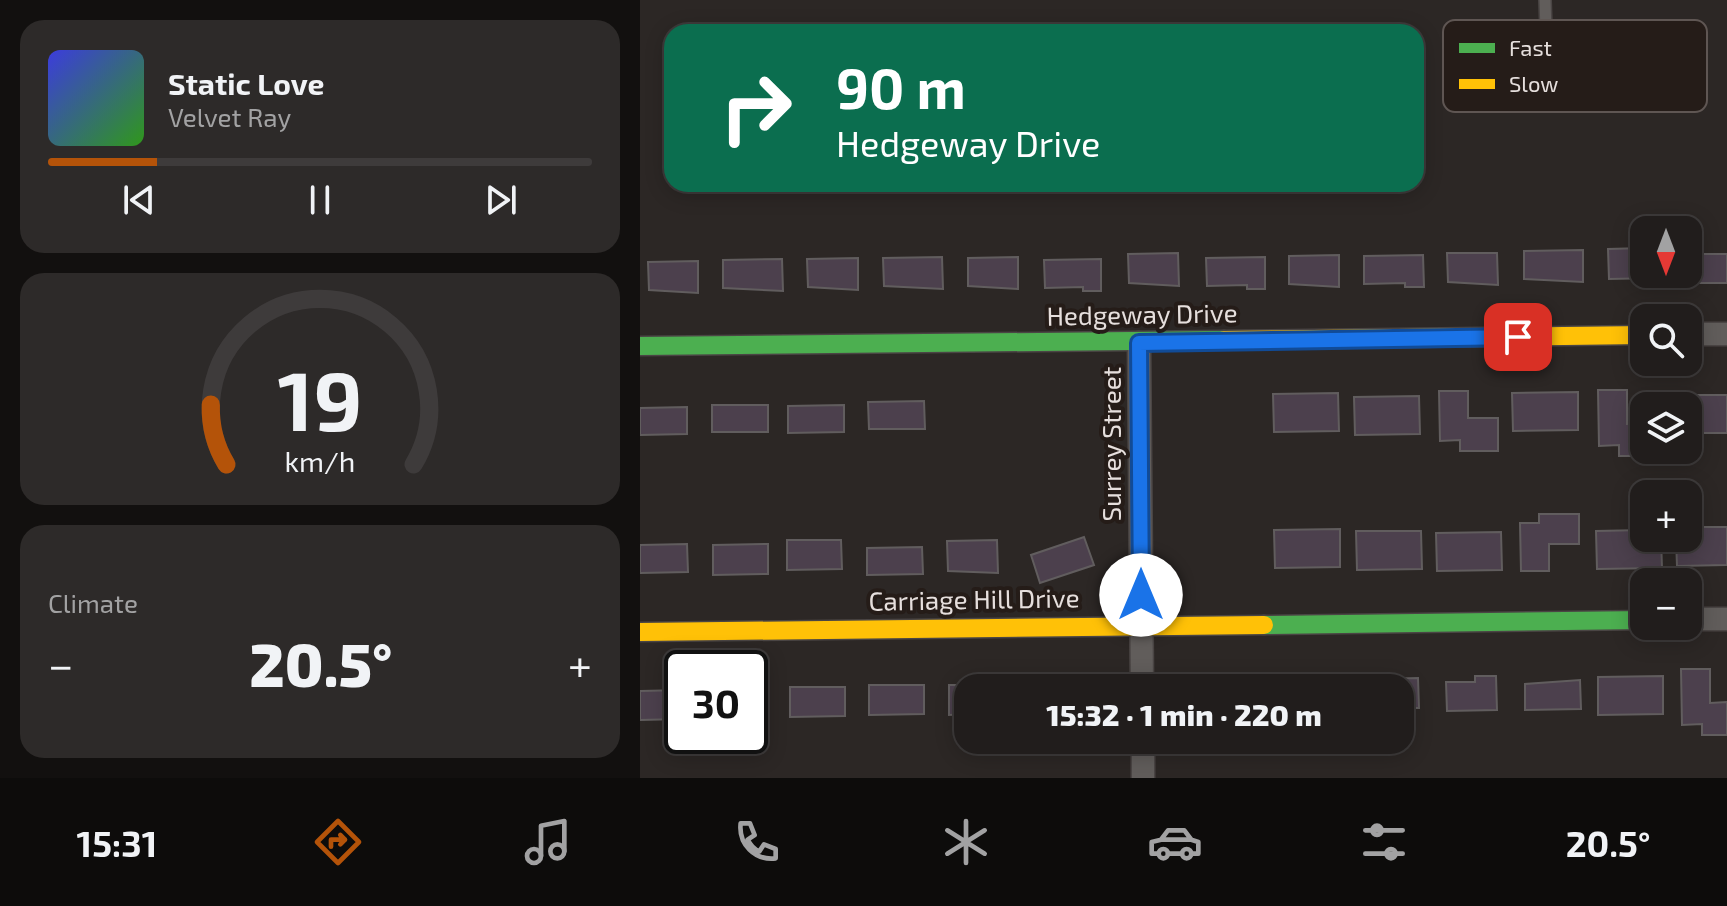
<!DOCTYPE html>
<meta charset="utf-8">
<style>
body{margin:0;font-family:"Exo 2",sans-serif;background:#2d2a29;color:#f1f3f6;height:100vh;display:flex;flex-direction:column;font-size:30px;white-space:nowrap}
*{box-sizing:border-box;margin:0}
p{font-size:26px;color:#a2a2a3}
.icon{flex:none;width:44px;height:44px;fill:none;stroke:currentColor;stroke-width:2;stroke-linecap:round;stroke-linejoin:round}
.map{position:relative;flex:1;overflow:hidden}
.side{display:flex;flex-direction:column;gap:20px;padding:20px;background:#12100f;width:640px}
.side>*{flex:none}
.top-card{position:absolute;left:24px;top:24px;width:760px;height:168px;border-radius:24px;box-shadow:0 4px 20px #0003,0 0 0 2px #3e3b3b;background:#0b6e4f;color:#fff;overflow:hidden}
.needle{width:52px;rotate:180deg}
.buttons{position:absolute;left:990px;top:216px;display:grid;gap:16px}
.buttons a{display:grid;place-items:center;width:72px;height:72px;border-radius:16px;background:#211d1c;box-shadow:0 4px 20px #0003,0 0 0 2px #3e3b3b;font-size:40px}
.speed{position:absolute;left:24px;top:650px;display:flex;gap:16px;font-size:40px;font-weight:700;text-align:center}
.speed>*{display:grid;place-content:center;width:104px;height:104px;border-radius:50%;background:#211d1c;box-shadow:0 4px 20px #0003,0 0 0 2px #3e3b3b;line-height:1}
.speed .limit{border:4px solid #111;border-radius:12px;background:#fff;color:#111}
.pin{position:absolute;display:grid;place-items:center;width:68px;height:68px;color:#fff;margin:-34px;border-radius:16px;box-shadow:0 4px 12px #0006}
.me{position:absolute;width:88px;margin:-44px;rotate:0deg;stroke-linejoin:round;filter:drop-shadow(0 0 6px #0008)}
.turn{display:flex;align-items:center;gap:28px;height:168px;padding:0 40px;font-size:36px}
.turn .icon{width:104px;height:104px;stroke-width:2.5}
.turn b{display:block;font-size:56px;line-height:68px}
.big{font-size:60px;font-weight:800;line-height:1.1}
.side .card{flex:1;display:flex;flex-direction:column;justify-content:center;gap:12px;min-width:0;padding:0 28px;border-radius:24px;background:#2d2a29}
.side .dial{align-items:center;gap:0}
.dial svg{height:208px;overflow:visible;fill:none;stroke:#3e3b3b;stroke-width:7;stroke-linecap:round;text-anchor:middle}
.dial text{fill:#f1f3f6;stroke:none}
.song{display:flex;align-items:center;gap:24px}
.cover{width:96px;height:96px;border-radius:12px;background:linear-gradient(135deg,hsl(240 70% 55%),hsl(110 70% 35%))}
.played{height:8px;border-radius:4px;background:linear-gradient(90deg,#b45309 20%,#3e3b3b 20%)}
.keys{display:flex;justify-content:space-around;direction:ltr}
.heat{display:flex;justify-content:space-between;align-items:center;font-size:44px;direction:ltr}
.trip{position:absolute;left:314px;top:674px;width:460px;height:80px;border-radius:24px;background:#211d1c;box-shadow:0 4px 20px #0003,0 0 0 2px #3e3b3b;font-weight:800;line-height:80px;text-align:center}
.tab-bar{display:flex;height:128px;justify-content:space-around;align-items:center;background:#0d0c0b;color:#a2a2a3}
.tab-bar .icon{width:56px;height:56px}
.tab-bar .selected{color:#b45309}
.tab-bar b{font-size:36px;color:#f1f3f6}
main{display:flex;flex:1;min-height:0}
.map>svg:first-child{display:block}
</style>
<main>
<section class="side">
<div class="card">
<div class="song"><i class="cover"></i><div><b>Static Love</b><p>Velvet Ray</p></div></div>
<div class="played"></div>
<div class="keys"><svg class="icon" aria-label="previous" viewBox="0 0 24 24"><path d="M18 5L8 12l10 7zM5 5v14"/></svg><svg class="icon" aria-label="pause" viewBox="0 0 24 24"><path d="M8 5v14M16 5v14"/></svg><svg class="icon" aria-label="next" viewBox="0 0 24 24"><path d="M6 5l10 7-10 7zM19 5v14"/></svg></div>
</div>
<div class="card dial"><svg viewBox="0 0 100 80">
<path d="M14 69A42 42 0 1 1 86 69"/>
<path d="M14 69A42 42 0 0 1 8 46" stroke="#b45309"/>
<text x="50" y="56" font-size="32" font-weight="700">19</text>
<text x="50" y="72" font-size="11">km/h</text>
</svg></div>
<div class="card"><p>Climate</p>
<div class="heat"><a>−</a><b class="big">20.5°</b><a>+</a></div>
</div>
</section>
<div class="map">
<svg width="1087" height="778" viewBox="0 0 1087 778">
<rect width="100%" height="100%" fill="#2c2725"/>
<!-- building -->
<g fill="#4c404d" stroke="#615d5e" stroke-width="2">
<path d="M1004,248V274H1019V278L969,279L968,249Z"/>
<path d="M943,250V282L884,279V251Z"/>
<path d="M538,253L539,286L489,283L488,254Z"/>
<path d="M807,253H857L858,285L808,282Z"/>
<path d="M1048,254H1087V283H1047Z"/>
<path d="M699,255V287L649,284V256Z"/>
<path d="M783,255L784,287H765V283L724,284V256Z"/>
<path d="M302,257L303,289L244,286L243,258Z"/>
<path d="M378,257V289L328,286V258Z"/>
<path d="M625,257V289H607V285L567,286L566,258Z"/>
<path d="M218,258V290L168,287L167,259Z"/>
<path d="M142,259L143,291L83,288V260Z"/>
<path d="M461,259V291H443V287L405,288L404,260Z"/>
<path d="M58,261V293L9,290L8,262Z"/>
<path d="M958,390H987V424L1004,423V450H1017V456H979V445L959,446Z"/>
<path d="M799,391H828V418H858V451H820V440L800,441Z"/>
<path d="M938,392V430L873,431L872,393Z"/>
<path d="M698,393L699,431L634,432L633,394Z"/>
<path d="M1036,395H1087V433H1048V406H1036Z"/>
<path d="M779,396L780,434L715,435L714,397Z"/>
<path d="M284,401L285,429H229L228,402Z"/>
<rect x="72" y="405" width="56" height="27"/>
<path d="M204,405V432L148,433V406Z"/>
<path d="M47,407V434L0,435V408Z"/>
<path d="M899,514H939V544H909V571H881L880,523H899Z"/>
<path d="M1048,527H1087V565L1037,566L1036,538H1048Z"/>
<path d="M700,529V567L635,568L634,530Z"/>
<path d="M1004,530V538H1021L1022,568L957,569L956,531Z"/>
<path d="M716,531H781L782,569L717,570Z"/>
<path d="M861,532L862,570L797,571L796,533Z"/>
<path d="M444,537L454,565L400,583L391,555Z"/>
<path d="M147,540H201L202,569L147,570Z"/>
<path d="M357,540L358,573L308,571L307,541Z"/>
<path d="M47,544L48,572L0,573V545Z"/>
<path d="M128,544V574L73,575V545Z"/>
<path d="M282,547L283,574L227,575V548Z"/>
<path d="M1041,669H1070V703L1087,702V735H1062V724L1042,725Z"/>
<path d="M835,676H856L857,710L807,711L806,682H835Z"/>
<path d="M1023,676V714L958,715V677Z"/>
<path d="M778,678L779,708H760V688H723V683H738V679Z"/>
<path d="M696,679V688H646L645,683H662V680Z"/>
<path d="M940,680L941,709L885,710V684Z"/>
<rect x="110" y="685" width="13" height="29"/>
<path d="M229,685H284V714L229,715Z"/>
<path d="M309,685H358V688H328V714L309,715Z"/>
<path d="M150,687H205V716L150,717Z"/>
<path d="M42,690V719L0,720V691Z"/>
</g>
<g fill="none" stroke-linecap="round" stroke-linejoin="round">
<!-- lane casing -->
<g stroke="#4a4544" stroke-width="14">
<path id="lane" d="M900,82L906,30L905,0"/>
</g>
<!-- street casing -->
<g stroke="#4a4544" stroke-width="25">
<g id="street">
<path d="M1048,334H1087"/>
<path d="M499,343L502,688"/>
<path d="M1048,619H1087"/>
<path d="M503,740V778"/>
</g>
</g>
<!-- fast casing -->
<g stroke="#4a4544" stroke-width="21">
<g id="fast">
<path d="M0,346L584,340"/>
<path d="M624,625L1004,620"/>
</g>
</g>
<!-- slow casing -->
<g stroke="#4a4544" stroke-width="21">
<g id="slow">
<path d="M584,340L1004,335"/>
<path d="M0,632L624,625"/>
</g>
</g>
<!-- lane -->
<use href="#lane" stroke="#615d5b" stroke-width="11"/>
<!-- street -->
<use href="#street" stroke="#615d5b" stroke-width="22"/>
<!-- fast -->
<use href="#fast" stroke="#4caf50" stroke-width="18"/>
<!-- slow -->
<use href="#slow" stroke="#ffc107" stroke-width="18"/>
</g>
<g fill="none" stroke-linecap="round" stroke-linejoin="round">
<!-- route casing -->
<g stroke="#114b97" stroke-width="20">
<path id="route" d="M501,595L499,343L878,337"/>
</g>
<!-- route -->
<use href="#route" stroke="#1a73e8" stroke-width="14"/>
</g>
<g text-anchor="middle" stroke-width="8" stroke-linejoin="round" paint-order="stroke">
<!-- street labels -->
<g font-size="26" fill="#e6dfdd" stroke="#251c18">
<text transform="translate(502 315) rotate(-1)" y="9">Hedgeway Drive</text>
<text transform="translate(472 444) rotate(-90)" y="9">Surrey Street</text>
<text transform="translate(334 600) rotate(-1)" y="9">Carriage Hill Drive</text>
</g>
</g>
<!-- legend -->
<rect x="803" y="20" width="264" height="92" rx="12" fill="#251c18" stroke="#5f5653" stroke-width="2"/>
<rect x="819" y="43" width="36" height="10" fill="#4caf50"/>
<rect x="819" y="79" width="36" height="10" fill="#ffc107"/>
<g font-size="22" fill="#e6dfdd">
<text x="869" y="56">Fast</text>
<text x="869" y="92">Slow</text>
</g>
</svg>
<div class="buttons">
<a><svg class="needle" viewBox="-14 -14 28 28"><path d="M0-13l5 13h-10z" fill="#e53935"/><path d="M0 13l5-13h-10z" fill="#a2a2a3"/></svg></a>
<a><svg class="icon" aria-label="search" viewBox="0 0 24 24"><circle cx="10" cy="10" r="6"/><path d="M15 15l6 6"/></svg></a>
<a><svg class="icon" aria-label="layers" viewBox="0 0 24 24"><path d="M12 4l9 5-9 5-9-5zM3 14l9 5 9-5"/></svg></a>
<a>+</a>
<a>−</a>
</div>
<div class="speed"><div class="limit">30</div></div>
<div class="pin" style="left:878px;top:337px;background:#d93025"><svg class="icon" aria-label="arrive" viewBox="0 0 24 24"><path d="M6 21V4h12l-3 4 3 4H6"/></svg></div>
<svg class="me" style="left:501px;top:595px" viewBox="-20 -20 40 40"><circle r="19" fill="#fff"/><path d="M0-13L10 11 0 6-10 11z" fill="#1a73e8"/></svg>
<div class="trip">15:32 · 1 min · 220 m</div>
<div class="top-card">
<div class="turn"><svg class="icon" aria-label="right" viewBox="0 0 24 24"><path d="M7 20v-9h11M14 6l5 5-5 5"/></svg><div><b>90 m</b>Hedgeway Drive</div></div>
</div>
</div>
</main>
<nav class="tab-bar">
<b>15:31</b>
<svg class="icon selected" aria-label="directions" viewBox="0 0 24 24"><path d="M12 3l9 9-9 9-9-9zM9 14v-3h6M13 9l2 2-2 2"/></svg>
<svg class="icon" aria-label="music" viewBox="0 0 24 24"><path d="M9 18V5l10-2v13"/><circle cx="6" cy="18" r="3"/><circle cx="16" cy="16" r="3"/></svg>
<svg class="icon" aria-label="phone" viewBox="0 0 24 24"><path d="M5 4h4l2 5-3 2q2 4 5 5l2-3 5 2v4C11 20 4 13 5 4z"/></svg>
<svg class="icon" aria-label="climate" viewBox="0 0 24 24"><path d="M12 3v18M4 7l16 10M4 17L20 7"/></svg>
<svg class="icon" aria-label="car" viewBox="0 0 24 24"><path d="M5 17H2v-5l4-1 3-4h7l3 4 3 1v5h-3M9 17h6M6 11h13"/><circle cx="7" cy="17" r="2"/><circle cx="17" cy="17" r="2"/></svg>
<svg class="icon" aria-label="filters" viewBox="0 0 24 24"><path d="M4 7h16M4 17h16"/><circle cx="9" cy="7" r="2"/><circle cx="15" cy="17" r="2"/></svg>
<b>20.5°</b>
</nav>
